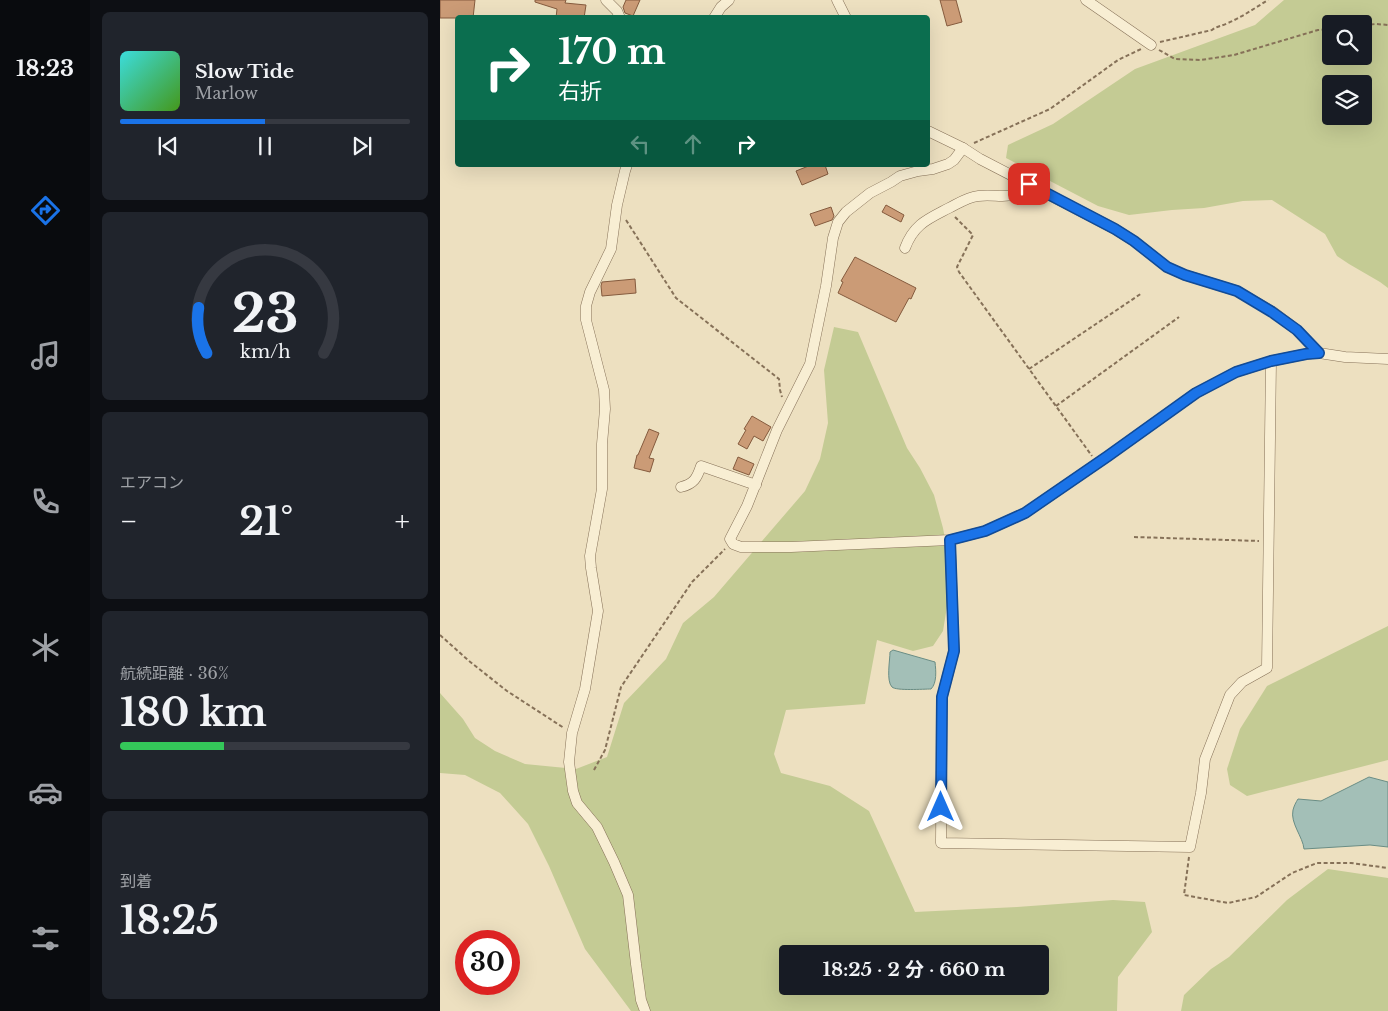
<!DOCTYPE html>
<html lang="ja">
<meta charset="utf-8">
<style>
body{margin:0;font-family:"Libre Baskerville","Noto Sans JP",serif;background:#20242c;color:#f1f3f6;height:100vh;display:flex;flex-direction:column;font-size:19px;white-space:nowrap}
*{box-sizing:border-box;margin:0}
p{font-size:16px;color:#9ea1a6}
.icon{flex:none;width:28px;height:28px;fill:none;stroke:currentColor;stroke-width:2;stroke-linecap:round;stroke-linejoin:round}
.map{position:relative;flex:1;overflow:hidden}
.panel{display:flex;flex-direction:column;gap:12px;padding:12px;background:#0d0f14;width:350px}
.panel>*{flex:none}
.guide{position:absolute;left:15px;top:15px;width:475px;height:152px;border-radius:5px;box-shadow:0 5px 20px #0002;background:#0b6e4f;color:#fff;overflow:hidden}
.tools{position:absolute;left:882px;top:15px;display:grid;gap:10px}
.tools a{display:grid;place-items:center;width:50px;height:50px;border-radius:5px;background:#171b24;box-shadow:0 5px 20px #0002;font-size:25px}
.speed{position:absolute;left:15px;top:930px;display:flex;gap:10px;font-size:25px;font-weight:700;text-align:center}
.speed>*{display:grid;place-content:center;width:65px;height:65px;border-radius:50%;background:#171b24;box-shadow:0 5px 20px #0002;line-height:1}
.speed .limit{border:8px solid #d22;background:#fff;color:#111}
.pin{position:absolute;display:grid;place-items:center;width:42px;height:42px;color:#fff;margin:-21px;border-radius:10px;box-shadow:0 2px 8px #0006}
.me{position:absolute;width:55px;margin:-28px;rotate:0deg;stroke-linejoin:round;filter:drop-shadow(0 0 4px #0008)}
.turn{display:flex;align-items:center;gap:18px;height:105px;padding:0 20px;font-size:22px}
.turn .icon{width:65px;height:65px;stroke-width:2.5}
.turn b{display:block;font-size:35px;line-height:42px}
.lanes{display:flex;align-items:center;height:48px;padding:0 20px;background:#0003;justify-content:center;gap:25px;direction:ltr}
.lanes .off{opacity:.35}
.big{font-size:38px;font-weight:700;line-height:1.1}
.panel .tile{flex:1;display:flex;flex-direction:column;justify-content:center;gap:8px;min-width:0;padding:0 18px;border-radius:8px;background:#20242c}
.panel .dial{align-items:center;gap:0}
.dial svg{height:130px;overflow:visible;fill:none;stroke:#363941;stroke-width:7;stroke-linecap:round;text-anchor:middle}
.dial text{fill:#f1f3f6;stroke:none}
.song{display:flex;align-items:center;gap:15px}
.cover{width:60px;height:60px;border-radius:8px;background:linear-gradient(135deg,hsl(180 70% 55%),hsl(100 70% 35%))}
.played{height:5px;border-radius:2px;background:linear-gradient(90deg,#1a73e8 50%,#363941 50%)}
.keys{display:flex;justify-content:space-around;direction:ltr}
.heat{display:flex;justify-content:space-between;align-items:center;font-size:28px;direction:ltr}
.charge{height:8px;border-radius:4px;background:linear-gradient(90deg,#34c759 36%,#363941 0)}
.trip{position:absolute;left:339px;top:945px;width:270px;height:50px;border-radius:5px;background:#171b24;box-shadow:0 5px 20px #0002;font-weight:700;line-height:50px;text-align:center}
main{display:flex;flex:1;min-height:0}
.tabs{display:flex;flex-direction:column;width:90px;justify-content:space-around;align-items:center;background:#090b0e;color:#9ea1a6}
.tabs .icon{width:35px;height:35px}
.tabs .active{color:#1a73e8}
.tabs b{font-size:22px;color:#f1f3f6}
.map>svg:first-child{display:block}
</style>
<main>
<nav class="tabs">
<b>18:23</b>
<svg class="icon active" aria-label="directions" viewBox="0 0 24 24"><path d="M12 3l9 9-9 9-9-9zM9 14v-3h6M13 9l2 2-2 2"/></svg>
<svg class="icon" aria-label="music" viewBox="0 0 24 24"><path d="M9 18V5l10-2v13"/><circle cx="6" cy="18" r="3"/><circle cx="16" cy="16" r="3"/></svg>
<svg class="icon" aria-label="phone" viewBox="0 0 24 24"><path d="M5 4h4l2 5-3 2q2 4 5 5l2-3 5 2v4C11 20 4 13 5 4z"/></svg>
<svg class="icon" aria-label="climate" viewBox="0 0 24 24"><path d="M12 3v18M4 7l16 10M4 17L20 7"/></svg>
<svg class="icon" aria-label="car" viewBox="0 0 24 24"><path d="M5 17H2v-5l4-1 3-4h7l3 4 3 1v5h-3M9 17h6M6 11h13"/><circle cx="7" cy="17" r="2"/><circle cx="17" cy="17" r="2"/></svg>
<svg class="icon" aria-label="filters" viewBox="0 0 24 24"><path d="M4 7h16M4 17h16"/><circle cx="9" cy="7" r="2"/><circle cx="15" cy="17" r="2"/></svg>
</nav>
<section class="panel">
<div class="tile">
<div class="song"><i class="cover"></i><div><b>Slow Tide</b><p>Marlow</p></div></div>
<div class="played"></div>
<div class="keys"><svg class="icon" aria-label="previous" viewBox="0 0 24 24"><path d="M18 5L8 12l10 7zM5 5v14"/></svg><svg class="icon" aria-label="pause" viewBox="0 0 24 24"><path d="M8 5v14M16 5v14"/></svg><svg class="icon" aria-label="next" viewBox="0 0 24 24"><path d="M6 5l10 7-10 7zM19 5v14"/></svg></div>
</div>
<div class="tile dial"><svg viewBox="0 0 100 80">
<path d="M14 69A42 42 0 1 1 86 69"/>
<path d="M14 69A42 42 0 0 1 9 41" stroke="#1a73e8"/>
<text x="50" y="56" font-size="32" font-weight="700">23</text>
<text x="50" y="72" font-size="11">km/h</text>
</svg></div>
<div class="tile"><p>エアコン</p>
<div class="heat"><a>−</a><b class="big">21°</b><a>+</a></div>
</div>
<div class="tile"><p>航続距離 · 36%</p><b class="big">180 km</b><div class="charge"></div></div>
<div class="tile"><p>到着</p><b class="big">18:25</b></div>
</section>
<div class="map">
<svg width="948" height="1011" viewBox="0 0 948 1011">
<rect width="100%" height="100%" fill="#ede0c0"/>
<!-- green -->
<g fill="#c4cb94" fill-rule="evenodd">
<path d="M844,0H948V288L940,282L909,264L897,256L885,234L832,200L803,201L764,208L732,210L689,215L658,206L566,158L568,145L613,124L695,69L815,25ZM891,24H924V56H891ZM891,84H924V116H891Z"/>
<path d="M394,327L418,332L467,448L480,468L494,495L503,528L512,576L503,631L493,646L473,651L437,640L425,704L346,710L334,754L341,773L390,786L429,811L475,912L577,907L673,900L705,902L712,932L678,977L677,1011H191L145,949L109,866L88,824L60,793L25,775L0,773V693L23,719L35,738L55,751L85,764L136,769L167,757L184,703L226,659L243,623L274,597L365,491L380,459L388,423L384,370ZM348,954H600V986H348Z"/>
<path d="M948,626V760L807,796L790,785L787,769L800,729L827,686Z"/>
<path d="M888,869L948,878V1011H741L744,995L771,969L789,957L847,900Z"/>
</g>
<!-- water -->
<g fill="#a3bfb7" stroke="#6a8d85">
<path d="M453,650L495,662C496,671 497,683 491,689C484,689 456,691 452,687C446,681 450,660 450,652Z"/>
<path d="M929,777L948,782V847L930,845L864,849C863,837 850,823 853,810C854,806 856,802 858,799L881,801Z"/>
</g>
<!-- building -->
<g fill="#cb9b76" stroke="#855b3e">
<path d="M0,0H35L33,18H0Z"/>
<path d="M95,0H126L125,3L146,5L144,18H116L117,9L95,2Z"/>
<path d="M186,0H200L193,16L185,13L183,7Z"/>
<path d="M500,0H516L522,22L507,26Z"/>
<path d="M371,165H385L388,174L362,185L356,171Z"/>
<path d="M446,205L464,215L461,222L442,212Z"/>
<path d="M391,207L394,216L392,220L375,226L370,214Z"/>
<path d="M415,257L476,288L471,299L469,298L456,322L398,293L403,282L401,281Z"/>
<path d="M195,279L196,293L162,296L161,286L162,282Z"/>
<path d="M312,416L331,427L323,441L314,436L307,449L298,444L306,430L304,429Z"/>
<path d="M209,429L219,433L209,458L214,459L210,472L194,468L197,455H198Z"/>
<path d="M298,457L314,464L309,475L293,469Z"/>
</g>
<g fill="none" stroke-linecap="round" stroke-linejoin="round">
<!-- minor casing -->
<g stroke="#867158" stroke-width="11">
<g id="minor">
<path d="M166,0L177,11L180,18"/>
<path d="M397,0L406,18"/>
<path d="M646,0L711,45"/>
<path d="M274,18L281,7L289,0"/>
<path d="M488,131L523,148L540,159L675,229L694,241L727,267L745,275L797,291L833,312L857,330L879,353"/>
<path d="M523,148L514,160L508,164L493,169L478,171L460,176L451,182L430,193L406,212L398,222L393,238L386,286L370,364L337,430L307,506L290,539L293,544L301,547H351L510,540L545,531L585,513L668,456L756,393L796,372L831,361L866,354L879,353L905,357L948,359"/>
<path d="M187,165L185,171L177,205L171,249L150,292L146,306V320L164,390L165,409L162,444V489L150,556L151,568L158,611L145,689L132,733L129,762L133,791L137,803L157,827L174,862L188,895L196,964L201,1000L205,1011"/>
<path d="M465,248C474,224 488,219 509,208C519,203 528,197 538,196C558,193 573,203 589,184"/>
<path d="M241,487C254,484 257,478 261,466L316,485"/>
<path d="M510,540L514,651L502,697L501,843L750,847L761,793L765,759L790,695L802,682L827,668L831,361"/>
</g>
</g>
<!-- path -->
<g stroke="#867158" stroke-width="2" stroke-dasharray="4 2.5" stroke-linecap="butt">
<path d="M924,25L936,24L948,25"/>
<path d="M720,42L772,30C777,26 782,26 788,23C802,17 815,8 828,0"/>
<path d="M719,50L735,59L761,60L794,55L878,30L891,29"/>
<path d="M534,143L610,109L678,60L701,49"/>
<path d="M515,217L533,235L517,267L519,272L652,456"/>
<path d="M186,220L236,298L339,379L340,390L342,397"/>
<path d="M589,369L702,293"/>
<path d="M616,406L739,317"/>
<path d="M694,537L819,541"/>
<path d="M0,635L29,661L67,691L124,728"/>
<path d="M154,770L165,750L181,687L252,582L285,549"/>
<path d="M749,857L744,895L788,903L816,897L852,873L877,863H911L948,868"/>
</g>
<!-- minor -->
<use href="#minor" stroke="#f8eed3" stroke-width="10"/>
</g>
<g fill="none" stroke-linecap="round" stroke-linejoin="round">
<!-- route casing -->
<g stroke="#114b97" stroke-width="12">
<path id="route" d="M501,807L502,697L514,651L510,540L545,531L585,513L668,456L756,393L796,372L831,361L866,354L879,353L857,330L832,312L797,291L745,275L727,267L694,241L675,229L589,184"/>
</g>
<!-- route -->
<use href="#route" stroke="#1a73e8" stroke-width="9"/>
</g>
</svg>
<div class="tools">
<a><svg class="icon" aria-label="search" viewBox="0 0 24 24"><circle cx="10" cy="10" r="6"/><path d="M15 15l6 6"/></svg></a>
<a><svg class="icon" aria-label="layers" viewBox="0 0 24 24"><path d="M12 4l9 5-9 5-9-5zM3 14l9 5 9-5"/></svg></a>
</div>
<div class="speed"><div class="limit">30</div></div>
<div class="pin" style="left:589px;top:184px;background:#d93025"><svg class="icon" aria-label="arrive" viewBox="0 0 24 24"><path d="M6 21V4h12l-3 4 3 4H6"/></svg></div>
<svg class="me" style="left:501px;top:807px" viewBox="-20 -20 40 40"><path d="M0-17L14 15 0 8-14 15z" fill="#1a73e8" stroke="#fff" stroke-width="4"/></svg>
<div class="trip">18:25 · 2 分 · 660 m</div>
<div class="guide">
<div class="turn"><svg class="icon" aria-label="right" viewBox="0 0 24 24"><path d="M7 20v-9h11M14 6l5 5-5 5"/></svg><div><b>170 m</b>右折</div></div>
<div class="lanes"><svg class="icon off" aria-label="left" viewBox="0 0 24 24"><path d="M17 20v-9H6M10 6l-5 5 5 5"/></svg><svg class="icon off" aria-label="ahead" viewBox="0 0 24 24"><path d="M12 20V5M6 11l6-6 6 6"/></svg><svg class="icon" aria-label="right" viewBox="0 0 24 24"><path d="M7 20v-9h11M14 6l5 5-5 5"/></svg></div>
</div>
</div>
</main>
